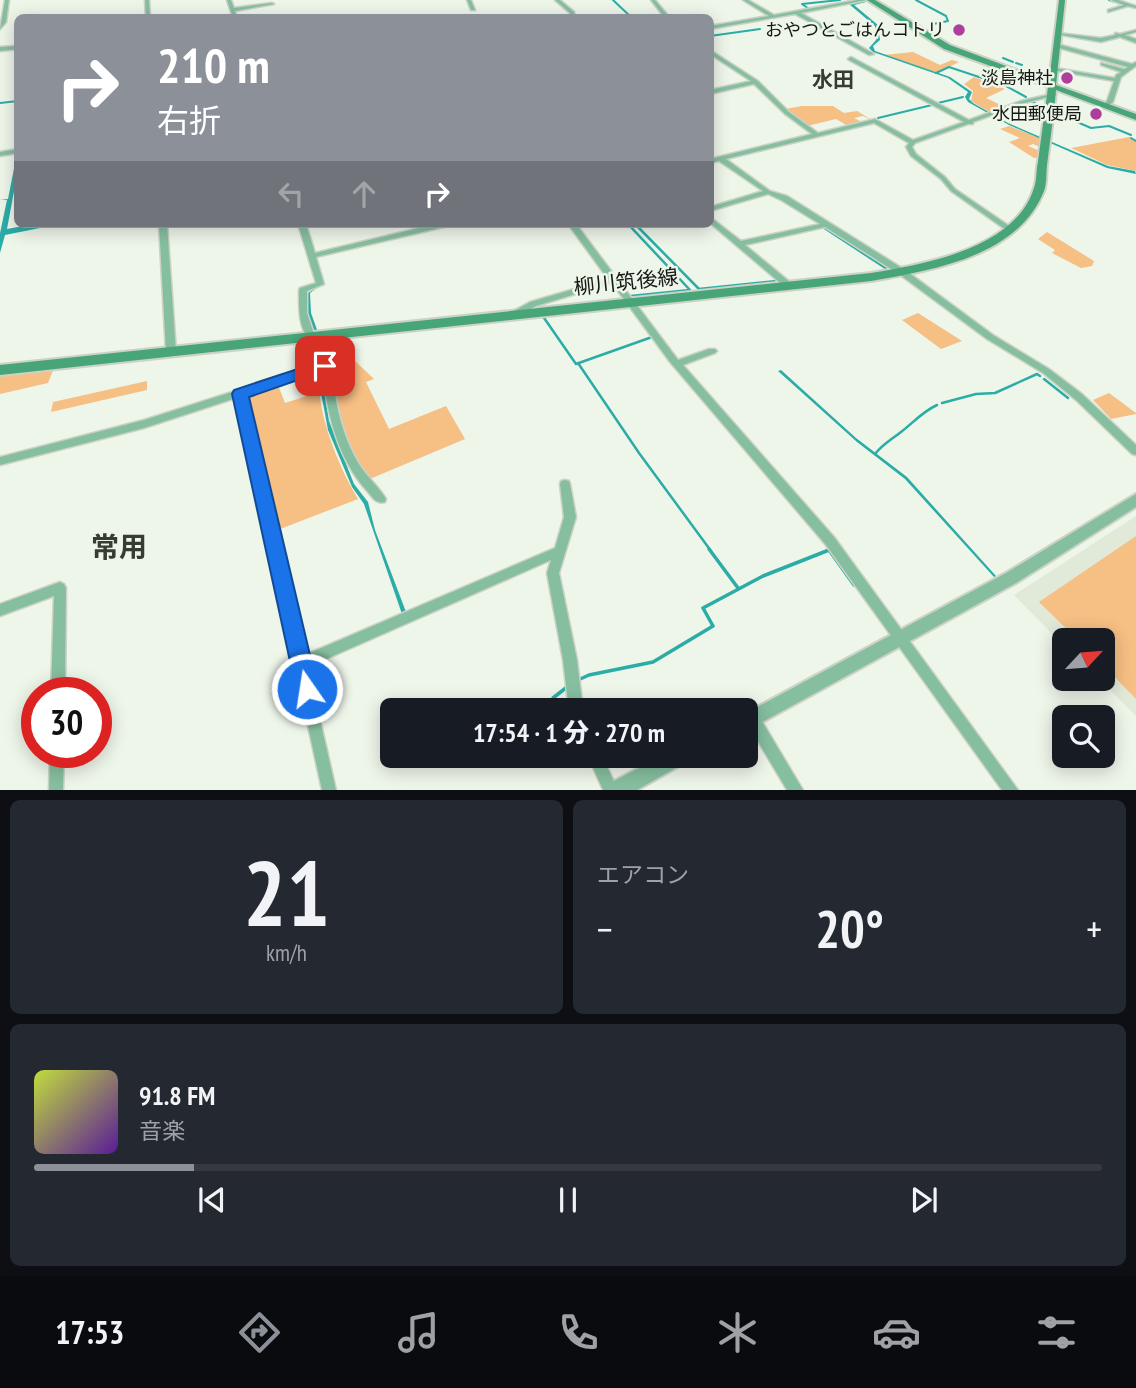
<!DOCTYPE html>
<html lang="ja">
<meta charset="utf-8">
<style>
body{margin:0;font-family:"PT Sans Narrow","Noto Sans JP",sans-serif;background:#242831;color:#f1f3f6;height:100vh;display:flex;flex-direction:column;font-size:26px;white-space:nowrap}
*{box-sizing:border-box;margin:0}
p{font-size:23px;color:#9ea1a6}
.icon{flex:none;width:38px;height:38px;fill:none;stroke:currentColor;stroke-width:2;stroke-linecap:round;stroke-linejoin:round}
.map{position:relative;height:790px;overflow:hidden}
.sheet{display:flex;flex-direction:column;gap:10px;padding:10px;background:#0d0f14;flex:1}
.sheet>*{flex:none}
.hud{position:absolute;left:14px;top:14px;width:700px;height:214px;border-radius:10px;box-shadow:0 4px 18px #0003;background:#8c9099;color:#fff;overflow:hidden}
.needle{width:46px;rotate:64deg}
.buttons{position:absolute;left:1052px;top:628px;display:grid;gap:14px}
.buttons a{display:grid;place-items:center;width:63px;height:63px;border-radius:10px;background:#171b24;box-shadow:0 4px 18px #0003;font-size:35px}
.speed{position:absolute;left:21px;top:677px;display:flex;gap:14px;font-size:35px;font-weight:700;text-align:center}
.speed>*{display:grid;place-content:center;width:91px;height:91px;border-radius:50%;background:#171b24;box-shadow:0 4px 18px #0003;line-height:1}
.speed .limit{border:10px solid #d22;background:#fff;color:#111}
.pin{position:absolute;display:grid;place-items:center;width:60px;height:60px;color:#fff;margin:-30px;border-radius:14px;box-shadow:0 4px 10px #0006}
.me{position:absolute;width:77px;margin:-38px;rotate:347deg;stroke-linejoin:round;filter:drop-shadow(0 0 5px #0008)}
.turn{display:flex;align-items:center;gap:24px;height:147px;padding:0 28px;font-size:32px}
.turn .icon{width:91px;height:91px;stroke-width:2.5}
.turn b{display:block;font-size:49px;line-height:60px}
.lanes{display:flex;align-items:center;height:66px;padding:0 28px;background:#0003;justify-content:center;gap:35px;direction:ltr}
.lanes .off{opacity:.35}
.big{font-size:52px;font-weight:800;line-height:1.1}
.sheet .widget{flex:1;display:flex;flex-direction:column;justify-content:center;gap:10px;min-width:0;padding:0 24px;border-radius:10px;background:#242831}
.sheet .dial{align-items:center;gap:0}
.dial b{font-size:91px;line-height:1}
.song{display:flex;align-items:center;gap:21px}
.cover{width:84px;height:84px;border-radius:10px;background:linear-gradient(135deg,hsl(70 70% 55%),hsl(270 70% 35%))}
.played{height:7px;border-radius:4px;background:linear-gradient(90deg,#8c9099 15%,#363941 15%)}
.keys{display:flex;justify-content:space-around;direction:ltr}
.heat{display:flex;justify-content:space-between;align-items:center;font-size:38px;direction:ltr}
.sheet .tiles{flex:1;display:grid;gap:10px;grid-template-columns:1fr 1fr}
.widget:last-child{grid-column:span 2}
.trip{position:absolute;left:380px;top:698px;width:378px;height:70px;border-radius:10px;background:#171b24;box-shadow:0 4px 18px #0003;font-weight:800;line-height:70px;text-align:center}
.menu{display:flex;height:112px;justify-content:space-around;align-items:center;background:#090b0e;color:#9ea1a6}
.menu .icon{width:49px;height:49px}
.menu .active{color:#8c9099}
.menu b{font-size:32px;color:#f1f3f6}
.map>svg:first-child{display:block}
</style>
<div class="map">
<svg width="1136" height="790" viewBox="0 0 1136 790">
<rect width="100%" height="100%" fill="#eef5e9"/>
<!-- built -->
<path fill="#e1ead8" d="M1136,516V716L1099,679H1102V640H1064V646L1014,595Z"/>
<!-- green -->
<g fill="#f6bf84">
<path d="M913,52L940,65L952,60L959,62L937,73L883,55Z"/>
<path d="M974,77L1005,89L986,98L1005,107L991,113L971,101L973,91L964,84Z"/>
<path d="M802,106H833L844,113L857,111L872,120L863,116L854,118L862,122L848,126L836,119L807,126L785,109Z"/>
<path d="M1009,126L1042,139L1040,147L1033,144L1028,146L1040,151L1039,158H1034L1009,142L1020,138L1000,129Z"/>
<path d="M1129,137L1136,141V171L1107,165L1071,148Z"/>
<path d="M1047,232L1094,261L1092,266L1081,268L1052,253L1055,250L1038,239Z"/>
<path d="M918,313L962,341L941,349L902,320Z"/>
<path d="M354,360L374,379L366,382L389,429L446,406L465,439L365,481L343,430L330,366Z"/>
<path d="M54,368L48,383L0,394V375Z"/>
<path d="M147,381V390L51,412L53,402Z"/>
<path d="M278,385L285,403L319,392C324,430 339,467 358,499L275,531L245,400L247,395Z"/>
<path d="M1109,393L1136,413V414L1111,419L1093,400Z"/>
<path d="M1136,536V699L1103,665L1102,640H1078L1039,602Z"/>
</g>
<!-- water -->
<g fill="#2caca7">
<path d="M867,0L870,1L854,5L878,25L880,40L873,46L875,51L950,77L972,92L969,99L973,103L1008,123L1108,166L1135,171L1136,174L1107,168L1009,125L968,102L965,97L968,92L948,78L873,52L869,48L876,40L875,26L849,4Z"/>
<path d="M17,153V175L7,229L34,224H60L5,235L0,253V233L7,200H0L8,199Z"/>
<path d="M317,288L310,293L311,313L320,338L321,370L329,421L354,484L368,502L375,530L406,612L402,614L364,504L352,487L328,430L316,366L318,352L307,313L306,294Z"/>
<path d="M781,370L856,438L907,477L996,576L994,577L905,479L857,442L778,371Z"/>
</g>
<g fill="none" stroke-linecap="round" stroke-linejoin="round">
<!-- stream-far2 -->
<g stroke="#2caca7" stroke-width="2">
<path d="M613,0L632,18"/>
<path d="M916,0L946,16L948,21L933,24"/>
<path d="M1109,0L1115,2"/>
<path d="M809,9L802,4L840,0"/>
<path d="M710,36L760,29"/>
<path d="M1003,58L1013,62"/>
<path d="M1016,63L1022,65"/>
<path d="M936,73L949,67L1006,86L1026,97"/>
<path d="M1030,101L1047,109"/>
<path d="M0,103L18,101"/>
<path d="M938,103L963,97"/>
<path d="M1056,113L1091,128L1109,126L1131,135"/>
<path d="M878,118L932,105"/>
<path d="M1131,138L1136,141"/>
</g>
<!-- stream-far1 -->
<g stroke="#2caca7" stroke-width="2.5">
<path d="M628,224L690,290L631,296"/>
<path d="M635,224L699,289L777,281L775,278"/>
<path d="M823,227L887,269"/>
<path d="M542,315L576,364L652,337"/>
<path d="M578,363L639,453L711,551"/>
<path d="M1044,379L1068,398"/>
<path d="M942,403L976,394L995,393L1037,374L1040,376"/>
<path d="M875,454C883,444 891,440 901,432C914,422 922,412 937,405"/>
</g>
<!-- stream -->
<g stroke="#2caca7" stroke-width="3.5">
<path d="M709,549L738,588"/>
<path d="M578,680L589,675L653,662L713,626L703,608L763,576L829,550L854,585"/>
<path d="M553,698L567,687"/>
</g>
<!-- minor casing -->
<g stroke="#ccd2c7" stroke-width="3">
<g id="minor">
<path d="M5,0H9L6,22L0,29Z"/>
<path d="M145,0H149L150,18H146Z"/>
<path d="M227,0H231L234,8L272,3L274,4L235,11L237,18H221L232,15Z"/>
<path d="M467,0H471L475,10H471Z"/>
<path d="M555,0H560L574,12L575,18H571L570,13Z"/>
<path d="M651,0H655L670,18H665Z"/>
<path d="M743,0H748L774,15L857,0H867L801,13L874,54L869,55L795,14L710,29V26L769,16Z"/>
<path d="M1111,0H1118L1136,6V8L1128,6L1108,12V10L1124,5Z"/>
<path d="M1136,30V32L1125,35L1136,39V43L1120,37L1101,42L1056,34L1058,33L1101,38L1115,35V33L1120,34Z"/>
<path d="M1061,45L1132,64L1136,62V66L1121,77L1113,102L1107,107H1103V105L1107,101L1114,81L1052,70L1055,68L1115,78L1116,75L1121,72L1101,65V63L1124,69L1128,67L1059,48V46Z"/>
<path d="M18,46V49L0,51V47Z"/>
<path d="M710,50L758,81L789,112L818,133L875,119L913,140L964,122L849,60L848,59L851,57L969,120L1021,101L1056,93V95L1025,103L973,122V124H968L915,143L912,147L916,154L945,177L955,189L1012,228V232H1009L951,191L941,179L911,156L906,147L909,143L874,123L726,159L770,191L787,196L905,270L993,335L1049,369L1082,394L1136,445V455L1132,454L1076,400L1043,373L987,339L899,274L825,227L745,245L791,283L792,285L788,288L785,287L710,223V217L741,241L820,224L781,200L768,194L710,211V207L763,191L719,161L710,163V159L812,134L785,114L754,84L710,94V90L751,81L710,54Z"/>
<path d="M18,149V153L0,156V152Z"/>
<path d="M159,224H167L176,352L171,355L166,352Z"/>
<path d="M298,224H306L315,253L436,224H449L448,226L316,257L324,284L307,291V313L315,337L311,340C298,331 299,305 299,290L300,288L316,283Z"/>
<path d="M568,224H576L678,360L709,349H715L717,351L715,353L683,365L834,537L1018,790H1002L826,545L670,362L612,283L536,306L516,317H510L509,315L510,313L530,302L608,279Z"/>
<path d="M327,333L331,336C331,379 336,426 359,464C367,477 379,487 386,499L385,502C376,504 373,498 368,492C338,460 326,412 323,370L245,395L305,655L555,548L564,517L560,484L561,481L565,480L569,481L570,484L576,517L559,573L577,660L583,710H569L563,660L547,573L551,560L308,667L336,790H322L236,398L144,428L0,465V457L144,420L323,363V336Z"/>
<path d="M60,582L64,584L66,588L65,693H51L54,596L0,616V604Z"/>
<path d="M752,711L757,713L803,790H787L747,723L746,719L747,713Z"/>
<path d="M50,752H64L63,790H49Z"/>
<path d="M588,756H602L618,790H603Z"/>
</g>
</g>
<!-- tertiary casing -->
<g stroke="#ccd2c7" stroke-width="4">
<g id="tertiary">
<path d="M1136,494V507L1016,583L746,731V713L1006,573Z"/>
<path d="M662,756H689L686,762L637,790H608L610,783Z"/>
</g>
</g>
<!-- secondary casing -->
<g stroke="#ccd2c7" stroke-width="4">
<path id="secondary" d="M867,0H875L950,45L1049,82L1059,0H1065L1056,85L1136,114V120L1056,90C1054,115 1050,140 1047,165C1046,173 1047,183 1044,191C1018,257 932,270 871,281L0,375V365L871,273C925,264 1015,249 1034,188C1037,180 1036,170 1038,162C1041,137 1045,112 1048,87L944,49Z"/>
</g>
<!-- minor -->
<use href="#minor" fill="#86bfa0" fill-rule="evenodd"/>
<!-- tertiary -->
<use href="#tertiary" fill="#86bfa0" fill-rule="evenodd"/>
<!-- secondary -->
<use href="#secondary" fill="#47a578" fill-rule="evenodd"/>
</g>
<!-- route -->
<path fill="#1a73e8" stroke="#114b97" stroke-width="2" d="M325,360L330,362L333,366L330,369L249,397L318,689L315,696L307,700L299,696L296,689L232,394L234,390Z"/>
<!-- markers -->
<g fill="#ae3e9b" stroke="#eef5e9" stroke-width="2.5">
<circle cx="959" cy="30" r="7"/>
<circle cx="1067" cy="78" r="7"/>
<circle cx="1096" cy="114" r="7"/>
</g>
<g text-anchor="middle" stroke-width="5" stroke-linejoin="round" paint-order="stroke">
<!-- far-poi labels -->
<g font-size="18" fill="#171915" stroke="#eef5e9" text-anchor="end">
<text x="945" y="36">おやつとごはんコトリ</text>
<text x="1053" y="84">淡島神社</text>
<text x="1082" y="120">水田郵便局</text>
</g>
<!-- far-quarter labels -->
<g font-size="21" font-weight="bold" fill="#373c32" stroke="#eef5e9">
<text x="833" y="87">水田</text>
</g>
<!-- street labels -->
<g font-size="21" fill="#171915" stroke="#eef5e9">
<text transform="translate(626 282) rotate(-6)" y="7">柳川筑後線</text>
</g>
<!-- near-quarter labels -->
<g font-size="28" font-weight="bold" fill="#373c32" stroke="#eef5e9">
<text x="119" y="557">常用</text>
</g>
</g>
</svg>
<div class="buttons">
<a><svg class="needle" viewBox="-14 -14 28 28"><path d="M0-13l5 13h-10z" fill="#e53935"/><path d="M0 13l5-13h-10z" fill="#9ea1a6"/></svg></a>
<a><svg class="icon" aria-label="search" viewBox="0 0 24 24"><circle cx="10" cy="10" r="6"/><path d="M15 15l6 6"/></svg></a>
</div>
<div class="speed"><div class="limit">30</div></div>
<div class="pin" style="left:325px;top:366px;background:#d93025"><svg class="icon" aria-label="arrive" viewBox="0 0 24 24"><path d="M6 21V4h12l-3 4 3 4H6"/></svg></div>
<svg class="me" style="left:307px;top:689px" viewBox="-20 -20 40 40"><circle r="17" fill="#1a73e8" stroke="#fff" stroke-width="3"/><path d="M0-11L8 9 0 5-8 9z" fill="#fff"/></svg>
<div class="trip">17:54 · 1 分 · 270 m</div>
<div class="hud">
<div class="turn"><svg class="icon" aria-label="right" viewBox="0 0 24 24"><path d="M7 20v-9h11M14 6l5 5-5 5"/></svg><div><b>210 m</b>右折</div></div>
<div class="lanes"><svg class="icon off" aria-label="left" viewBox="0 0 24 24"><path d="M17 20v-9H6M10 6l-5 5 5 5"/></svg><svg class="icon off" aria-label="ahead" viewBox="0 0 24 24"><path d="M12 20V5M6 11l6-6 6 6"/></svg><svg class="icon" aria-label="right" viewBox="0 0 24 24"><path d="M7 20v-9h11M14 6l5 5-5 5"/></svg></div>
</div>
</div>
<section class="sheet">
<div class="tiles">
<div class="widget dial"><b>21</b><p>km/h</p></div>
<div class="widget"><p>エアコン</p>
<div class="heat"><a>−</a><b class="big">20°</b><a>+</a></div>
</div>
<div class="widget">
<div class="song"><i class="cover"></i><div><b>91.8 FM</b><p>音楽</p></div></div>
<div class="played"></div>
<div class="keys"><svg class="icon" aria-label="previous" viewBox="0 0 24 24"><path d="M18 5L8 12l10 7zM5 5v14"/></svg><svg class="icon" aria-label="pause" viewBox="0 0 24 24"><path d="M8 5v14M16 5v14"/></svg><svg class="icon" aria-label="next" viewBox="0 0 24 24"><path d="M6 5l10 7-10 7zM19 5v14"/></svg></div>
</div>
</div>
</section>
<nav class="menu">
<b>17:53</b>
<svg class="icon active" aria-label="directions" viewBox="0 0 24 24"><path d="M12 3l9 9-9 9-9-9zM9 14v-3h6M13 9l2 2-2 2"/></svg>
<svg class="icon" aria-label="music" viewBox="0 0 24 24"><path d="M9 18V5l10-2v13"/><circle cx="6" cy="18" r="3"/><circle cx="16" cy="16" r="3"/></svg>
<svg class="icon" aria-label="phone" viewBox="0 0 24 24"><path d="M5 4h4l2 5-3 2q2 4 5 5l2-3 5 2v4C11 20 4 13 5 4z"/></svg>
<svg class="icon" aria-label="climate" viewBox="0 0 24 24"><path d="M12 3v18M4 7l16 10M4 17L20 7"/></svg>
<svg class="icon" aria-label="car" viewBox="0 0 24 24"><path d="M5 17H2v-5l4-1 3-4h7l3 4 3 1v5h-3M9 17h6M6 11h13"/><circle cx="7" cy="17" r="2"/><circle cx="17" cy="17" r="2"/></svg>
<svg class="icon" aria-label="filters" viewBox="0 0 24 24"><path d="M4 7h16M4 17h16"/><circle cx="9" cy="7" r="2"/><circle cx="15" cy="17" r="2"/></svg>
</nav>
